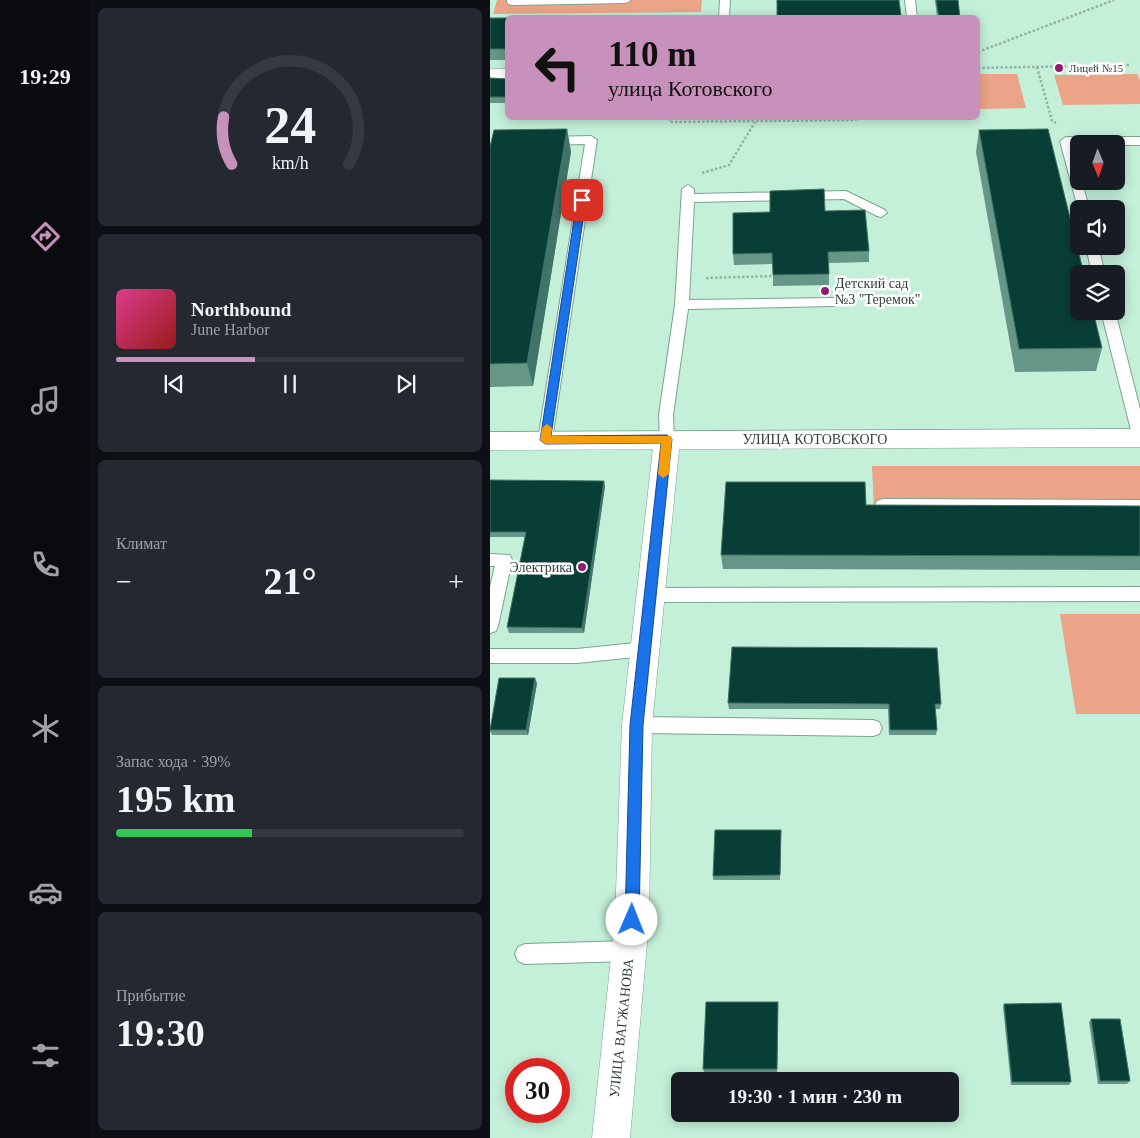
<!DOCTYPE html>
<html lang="ru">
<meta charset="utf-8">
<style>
body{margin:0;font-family:Georgia,serif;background:#242831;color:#f1f3f6;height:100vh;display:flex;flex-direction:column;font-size:19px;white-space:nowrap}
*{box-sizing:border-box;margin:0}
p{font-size:16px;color:#9ea1a6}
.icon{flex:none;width:28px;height:28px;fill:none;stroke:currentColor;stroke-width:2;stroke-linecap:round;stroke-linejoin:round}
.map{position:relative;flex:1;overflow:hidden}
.side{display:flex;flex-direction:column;gap:8px;padding:8px;background:#0d0f14;width:400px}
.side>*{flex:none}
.hud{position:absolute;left:15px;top:15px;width:475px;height:105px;border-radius:8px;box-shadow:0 2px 12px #0003;background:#c891bb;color:#111;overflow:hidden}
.needle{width:32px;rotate:178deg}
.controls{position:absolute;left:580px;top:135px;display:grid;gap:10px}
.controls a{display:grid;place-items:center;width:55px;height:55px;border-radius:8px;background:#171b24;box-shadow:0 2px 12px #0003;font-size:25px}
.speed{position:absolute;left:15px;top:1058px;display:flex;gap:10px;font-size:25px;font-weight:700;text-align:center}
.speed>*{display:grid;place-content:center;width:65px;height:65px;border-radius:50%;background:#171b24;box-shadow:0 2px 12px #0003;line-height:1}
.speed .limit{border:8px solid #d22;background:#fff;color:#111}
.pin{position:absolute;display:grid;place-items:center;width:42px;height:42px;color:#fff;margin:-21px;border-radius:10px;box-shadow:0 2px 8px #0006}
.me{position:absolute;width:55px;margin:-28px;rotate:1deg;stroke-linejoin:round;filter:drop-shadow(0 0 4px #0008)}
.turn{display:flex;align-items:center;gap:18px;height:105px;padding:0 20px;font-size:22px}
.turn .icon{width:65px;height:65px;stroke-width:2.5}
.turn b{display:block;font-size:35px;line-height:42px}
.big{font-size:38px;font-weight:700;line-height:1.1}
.side .widget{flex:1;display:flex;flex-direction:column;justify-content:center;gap:8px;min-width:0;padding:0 18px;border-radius:8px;background:#242831}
.side .dial{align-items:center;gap:0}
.dial svg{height:130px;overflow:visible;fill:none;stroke:#363941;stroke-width:7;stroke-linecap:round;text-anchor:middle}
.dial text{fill:#f1f3f6;stroke:none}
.song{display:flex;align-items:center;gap:15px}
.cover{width:60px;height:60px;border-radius:8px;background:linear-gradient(135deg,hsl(330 70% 55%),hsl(0 70% 35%))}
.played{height:5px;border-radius:2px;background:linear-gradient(90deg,#c891bb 40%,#363941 40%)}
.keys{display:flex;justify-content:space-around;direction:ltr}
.heat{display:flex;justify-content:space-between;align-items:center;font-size:28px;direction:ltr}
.charge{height:8px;border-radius:4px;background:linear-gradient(90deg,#34c759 39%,#363941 0)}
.trip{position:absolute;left:181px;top:1072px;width:288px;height:50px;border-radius:8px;background:#171b24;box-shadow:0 2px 12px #0003;font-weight:700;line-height:50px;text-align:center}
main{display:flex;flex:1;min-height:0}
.dock{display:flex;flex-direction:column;width:90px;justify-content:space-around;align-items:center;background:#090b0e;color:#9ea1a6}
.dock .icon{width:35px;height:35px}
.dock .current{color:#c891bb}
.dock b{font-size:22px;color:#f1f3f6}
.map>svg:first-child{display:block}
</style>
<main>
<nav class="dock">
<b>19:29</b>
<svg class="icon current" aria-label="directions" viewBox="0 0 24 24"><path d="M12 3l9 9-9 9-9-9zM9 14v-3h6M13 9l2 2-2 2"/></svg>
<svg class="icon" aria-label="music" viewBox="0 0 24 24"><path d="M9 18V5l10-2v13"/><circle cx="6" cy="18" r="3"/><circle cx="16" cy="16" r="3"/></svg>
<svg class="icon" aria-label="phone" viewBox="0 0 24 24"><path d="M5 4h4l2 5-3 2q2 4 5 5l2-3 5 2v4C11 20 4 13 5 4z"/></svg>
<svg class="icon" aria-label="climate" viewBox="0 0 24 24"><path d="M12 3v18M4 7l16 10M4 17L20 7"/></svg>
<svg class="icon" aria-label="car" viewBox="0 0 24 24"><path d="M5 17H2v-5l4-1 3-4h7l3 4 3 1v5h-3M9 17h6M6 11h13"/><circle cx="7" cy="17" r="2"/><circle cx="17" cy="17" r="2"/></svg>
<svg class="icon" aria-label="filters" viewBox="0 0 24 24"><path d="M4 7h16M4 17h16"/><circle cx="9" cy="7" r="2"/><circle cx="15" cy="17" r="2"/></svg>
</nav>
<section class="side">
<div class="widget dial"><svg viewBox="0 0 100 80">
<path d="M14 69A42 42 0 1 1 86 69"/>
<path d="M14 69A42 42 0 0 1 9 40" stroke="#c891bb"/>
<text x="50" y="56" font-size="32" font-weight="700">24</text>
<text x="50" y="72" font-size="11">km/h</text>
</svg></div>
<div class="widget">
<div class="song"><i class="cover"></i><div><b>Northbound</b><p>June Harbor</p></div></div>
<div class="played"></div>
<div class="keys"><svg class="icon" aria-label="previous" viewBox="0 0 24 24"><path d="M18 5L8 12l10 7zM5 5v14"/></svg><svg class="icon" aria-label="pause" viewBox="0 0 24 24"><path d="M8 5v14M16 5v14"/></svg><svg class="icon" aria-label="next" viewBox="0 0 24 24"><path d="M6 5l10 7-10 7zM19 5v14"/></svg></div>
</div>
<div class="widget"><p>Климат</p>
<div class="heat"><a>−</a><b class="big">21°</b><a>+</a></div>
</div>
<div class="widget"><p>Запас хода · 39%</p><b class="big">195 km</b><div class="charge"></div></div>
<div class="widget"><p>Прибытие</p><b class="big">19:30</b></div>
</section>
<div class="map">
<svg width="650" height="1138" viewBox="0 0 650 1138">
<rect width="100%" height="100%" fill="#c4efd9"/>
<!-- green -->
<g fill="#eba487">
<path d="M7,0H212L211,12L3,14Z"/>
<path d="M488,74H527L536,108L488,109Z"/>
<path d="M647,74L650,80V104L573,105L564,75Z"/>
<path d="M382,466H650V511L384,510Z"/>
<path d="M570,614H650V714H586Z"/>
</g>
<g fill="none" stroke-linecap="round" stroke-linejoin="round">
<!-- lane casing -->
<g stroke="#7ca490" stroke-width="2">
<g id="lane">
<path d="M17,0H141L136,3L22,5L18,4Z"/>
<path d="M230,0H240L239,18H229Z"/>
<path d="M415,0H425L427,18H417Z"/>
<path d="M101,136L107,140L62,440L60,444L55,445L50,444L48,440L95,144L57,145L51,141L57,137Z"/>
<path d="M576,137H650V145H583L589,168V181H592L599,209H589V212L570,141Z"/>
<path d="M198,185L204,189V194L356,191L395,210L397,213L391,217L387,216L354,199L204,202L199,300L343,298L348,299L350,302L348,305L343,306L198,309L183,415L184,439L182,443L177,444L172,443L170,439L169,415L185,305L192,189Z"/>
<path d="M596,246H608L615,274H602Z"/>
<path d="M611,311H625L650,409V443L645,442L643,438Z"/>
<path d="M393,499L650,500V512L393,511L387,509L385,505L387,501Z"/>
<path d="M0,554L20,555L22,560L8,626L6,631L0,633V587L5,566H0Z"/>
<path d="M650,587V601L161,602L155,600L153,595L155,590L161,588Z"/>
<path d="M155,642L161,644L164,649L161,654L155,656L87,663H0V649H87Z"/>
<path d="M147,717L383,720L389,722L392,728L389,734L383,736L147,733L141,731L138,725L141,719Z"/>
<path d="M139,941L146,944L149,951L146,958L139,961L35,964L28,961L25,954L28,947L35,944Z"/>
</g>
</g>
<!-- street casing -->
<g stroke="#7ca490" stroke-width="1">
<g id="street">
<rect x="0" y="69" width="18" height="12"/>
<path d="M177,430L186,432L190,439L162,725L159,920L140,1138H102L125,920L132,725L164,439L168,432Z"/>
</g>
</g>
<!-- secondary casing -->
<g stroke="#7ca490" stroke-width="1">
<path id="secondary" d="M650,429V447L0,450V432Z"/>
</g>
<!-- path -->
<g stroke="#93b5a4" stroke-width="2.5" stroke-dasharray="2.5 2" stroke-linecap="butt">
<path d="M488,52L624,0"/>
<path d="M547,67L562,121L566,123"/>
<path d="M488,68L640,65"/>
<path d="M180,118V122L364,120L371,118"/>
<path d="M212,173L239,165L265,122"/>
<path d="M216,278L283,276"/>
</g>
<!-- lane -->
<use href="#lane" fill="#fff" fill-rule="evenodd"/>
<!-- street -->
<use href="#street" fill="#fff" fill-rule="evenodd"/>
<!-- secondary -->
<use href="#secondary" fill="#fff" fill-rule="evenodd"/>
</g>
<!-- wall -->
<g fill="#669688">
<path d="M287,0L411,16V18H287Z"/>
<path d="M445,0H468L470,18H447Z"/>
<rect x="0" y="18" width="18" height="42"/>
<path d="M0,78L18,79V103H0Z"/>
<path d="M77,129L81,152L43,386L0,387V147Z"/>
<path d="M489,130L612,348L606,371L525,372L486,152Z"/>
<path d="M335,211L379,251V262L339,263V285L283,286V264L244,265L243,254Z"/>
<path d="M0,480L115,486L94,633H19L17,627L35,537H0Z"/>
<path d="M376,505L650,506V570L233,569L231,555Z"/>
<path d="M47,683L38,735H2L0,731V728Z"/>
<path d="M238,703L451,704L450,709H445L447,730L446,735H399L398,709H239Z"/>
<path d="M291,830L290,880H223V876Z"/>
<path d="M514,1004L581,1082L579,1085H521L513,1007Z"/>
<path d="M288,1006L287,1072H214L213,1069Z"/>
<path d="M601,1019L640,1081L637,1084H608L599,1022Z"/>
</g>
<!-- shaded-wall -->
<g fill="#417368">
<path d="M77,129L81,152L43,386L37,363Z"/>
<path d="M114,481L115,486L94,633L92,628Z"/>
<path d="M45,678L47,683L38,735L36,730Z"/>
</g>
<!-- building -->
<g fill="#093e37" stroke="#417368">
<path d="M287,0H409L411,16L287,17Z"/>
<path d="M446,0H468L470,18H449Z"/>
<rect x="0" y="18" width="18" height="31"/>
<path d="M0,78L18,79V97H0Z"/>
<path d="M77,129L37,363L0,364V147L4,130Z"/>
<path d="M558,129L594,274H589V311H603L612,348L529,349L489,130Z"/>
<path d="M334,189L335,211L375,210L379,251L338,252L339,274L283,275L282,253L243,254V213L280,212V191Z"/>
<path d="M0,480L114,481L92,628L17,627L36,532H0Z"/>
<path d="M236,482H375L376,505L650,506V556L231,555Z"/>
<path d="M242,647L447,648L451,704H445L447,730H400L399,704L238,703Z"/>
<path d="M9,678H45L36,730H0Z"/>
<path d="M225,830H291L290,875L223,876Z"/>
<path d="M216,1002H288L287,1069H213Z"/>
<path d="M571,1003L581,1082H522L514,1004Z"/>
<path d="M601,1019H630L640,1081H610Z"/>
</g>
<!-- route -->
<path fill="#1a73e8" stroke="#114b97" d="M92,197L96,200L61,436L177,435L182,439L153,725L149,920L147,925L142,927L137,925L135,920L140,725L171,443L55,444L50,440L87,200Z"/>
<!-- slow -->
<path fill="#f59e0b" d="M57,424L62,428L61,436H181L182,439L179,474L173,478L168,474L171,443L55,444L50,440L52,428Z"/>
<!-- markers -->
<g fill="#951973" stroke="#fff" stroke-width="2">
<circle cx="569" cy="68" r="5"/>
<circle cx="335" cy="291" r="5"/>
<circle cx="92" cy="567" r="5"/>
</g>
<g text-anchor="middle" stroke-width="5" stroke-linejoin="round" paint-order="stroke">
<!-- far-poi labels -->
<g font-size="11" fill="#2f4037" stroke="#fff" text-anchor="start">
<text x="579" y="72">Лицей №15</text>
</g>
<!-- poi labels -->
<g font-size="14" fill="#2f4037" stroke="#fff" text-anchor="start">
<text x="345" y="288">Детский сад<tspan x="345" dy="16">№3 "Теремок"</tspan></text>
<text x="82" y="572" text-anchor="end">Электрика</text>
</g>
<!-- street labels -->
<g font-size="14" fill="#2f4037" stroke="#fff">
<text x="325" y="444">УЛИЦА КОТОВСКОГО</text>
<text transform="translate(131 1028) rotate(-84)" y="5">УЛИЦА ВАГЖАНОВА</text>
</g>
</g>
</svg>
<div class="controls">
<a><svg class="needle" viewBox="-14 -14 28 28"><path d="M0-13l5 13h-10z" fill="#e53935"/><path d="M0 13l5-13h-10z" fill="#9ea1a6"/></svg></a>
<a><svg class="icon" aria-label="sound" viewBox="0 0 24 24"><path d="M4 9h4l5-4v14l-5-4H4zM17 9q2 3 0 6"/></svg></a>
<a><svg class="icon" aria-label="layers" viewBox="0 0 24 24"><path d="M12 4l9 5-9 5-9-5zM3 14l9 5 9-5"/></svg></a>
</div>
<div class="speed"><div class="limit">30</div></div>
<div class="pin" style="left:92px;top:200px;background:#d93025"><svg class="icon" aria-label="arrive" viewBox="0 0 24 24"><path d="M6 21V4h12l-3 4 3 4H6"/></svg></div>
<svg class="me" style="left:142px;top:920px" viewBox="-20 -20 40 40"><circle r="19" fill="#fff"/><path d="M0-13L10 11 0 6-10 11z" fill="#1a73e8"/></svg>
<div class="trip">19:30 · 1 мин · 230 m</div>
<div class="hud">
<div class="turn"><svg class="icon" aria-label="left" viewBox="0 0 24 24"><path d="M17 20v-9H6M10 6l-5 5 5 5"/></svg><div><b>110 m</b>улица Котовского</div></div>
</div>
</div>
</main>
